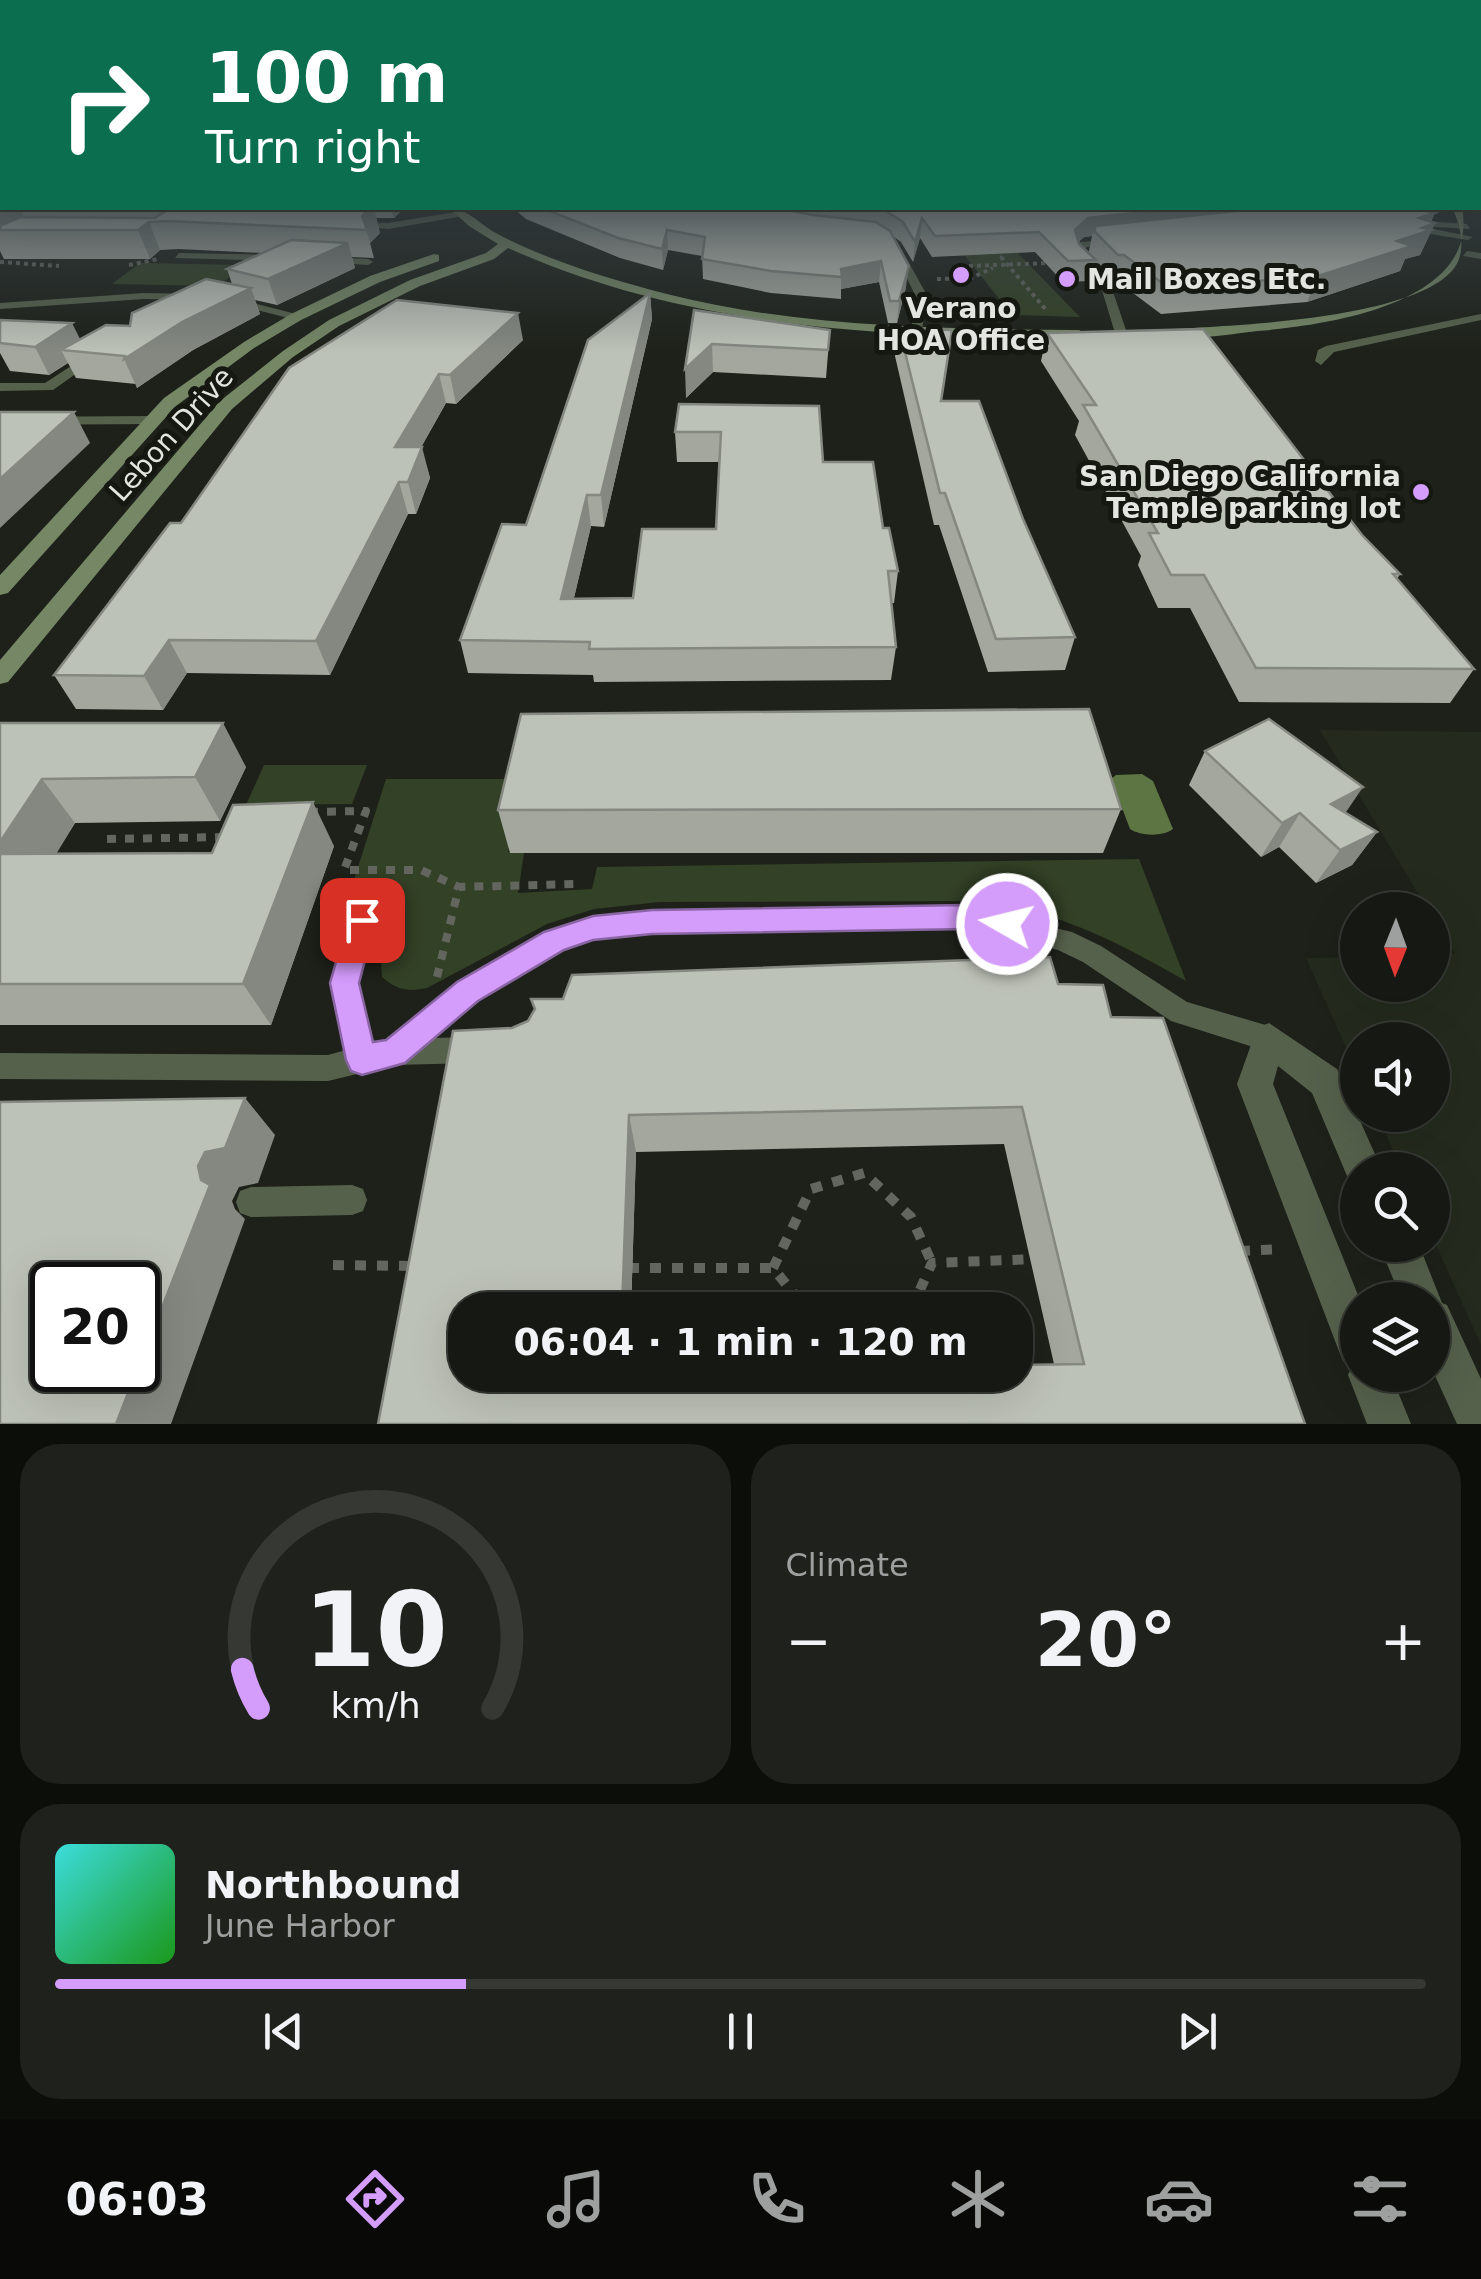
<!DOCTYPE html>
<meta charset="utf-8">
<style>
body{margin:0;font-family:"DejaVu Sans",sans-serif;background:#1f221c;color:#f1f3f6;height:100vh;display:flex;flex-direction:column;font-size:38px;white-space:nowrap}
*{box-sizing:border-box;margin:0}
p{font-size:32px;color:#9ea0a0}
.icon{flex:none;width:55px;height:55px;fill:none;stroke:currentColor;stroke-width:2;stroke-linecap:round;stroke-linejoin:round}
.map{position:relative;height:1424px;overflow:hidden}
.panel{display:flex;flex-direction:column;gap:20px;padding:20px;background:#0c0e0a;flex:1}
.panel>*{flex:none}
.top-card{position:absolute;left:0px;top:0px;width:1482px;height:210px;box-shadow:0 10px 40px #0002,0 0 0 2px #353833;background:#0b6e4f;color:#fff;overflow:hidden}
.needle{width:65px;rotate:181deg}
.buttons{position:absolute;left:1340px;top:892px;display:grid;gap:20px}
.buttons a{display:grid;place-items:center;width:110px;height:110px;border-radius:50%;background:#161913;box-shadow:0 10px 40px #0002,0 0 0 2px #353833;font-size:50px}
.speed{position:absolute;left:30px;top:1262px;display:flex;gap:20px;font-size:50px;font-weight:700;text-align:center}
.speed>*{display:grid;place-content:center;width:130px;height:130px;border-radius:50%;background:#161913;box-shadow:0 10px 40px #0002,0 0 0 2px #353833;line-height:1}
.speed .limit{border:5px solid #111;border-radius:15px;background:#fff;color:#111}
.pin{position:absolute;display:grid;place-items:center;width:85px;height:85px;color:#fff;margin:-42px;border-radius:20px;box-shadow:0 5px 15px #0006}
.me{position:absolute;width:110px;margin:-55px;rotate:278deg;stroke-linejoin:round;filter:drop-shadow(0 0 8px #0008)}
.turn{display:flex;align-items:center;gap:35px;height:210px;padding:0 40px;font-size:45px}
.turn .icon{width:130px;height:130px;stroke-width:2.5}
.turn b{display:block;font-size:70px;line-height:85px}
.big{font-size:75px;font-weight:700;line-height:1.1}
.panel .tile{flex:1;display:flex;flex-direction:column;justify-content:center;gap:15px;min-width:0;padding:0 35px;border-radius:40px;background:#1f221c}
.panel .dial{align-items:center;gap:0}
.dial svg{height:260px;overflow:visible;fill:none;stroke:#353833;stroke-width:7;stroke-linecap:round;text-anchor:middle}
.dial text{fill:#f1f3f6;stroke:none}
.song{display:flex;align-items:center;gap:30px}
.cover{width:120px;height:120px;border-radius:15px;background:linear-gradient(135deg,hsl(180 70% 55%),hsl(120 70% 35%))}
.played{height:10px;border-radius:5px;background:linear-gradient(90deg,#d49cfb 30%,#353833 30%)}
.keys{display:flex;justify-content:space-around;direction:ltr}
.heat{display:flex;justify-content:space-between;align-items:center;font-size:55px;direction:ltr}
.panel .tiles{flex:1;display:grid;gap:20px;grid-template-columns:1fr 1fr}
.tile:last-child{grid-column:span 2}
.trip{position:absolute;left:448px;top:1292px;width:585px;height:100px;border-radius:40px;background:#161913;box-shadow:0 10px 40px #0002,0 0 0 2px #353833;font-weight:700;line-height:100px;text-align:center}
.tab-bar{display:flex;height:160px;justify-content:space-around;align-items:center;background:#090a08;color:#9ea0a0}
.tab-bar .icon{width:70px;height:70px}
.tab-bar .active{color:#d49cfb}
.tab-bar b{font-size:45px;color:#f1f3f6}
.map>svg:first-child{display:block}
</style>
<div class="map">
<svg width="1481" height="1424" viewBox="0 0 1481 1424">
<rect width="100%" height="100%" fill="#1d2119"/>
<!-- built -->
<path fill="#242b1e" d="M1320,730L1481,732V1345L1433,1238L1432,1170H1402L1377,1115H1432V1040H1358L1357,1072L1306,958L1357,957L1358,985H1432L1433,955L1455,954L1433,917L1432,910H1428Z"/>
<!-- green -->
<g fill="#334126">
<path d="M927,208H974L1080,317L1012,315Z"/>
<path d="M140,263L243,265L219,286L112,284Z"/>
<path d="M264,765H367L352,804L246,805Z"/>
<path d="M386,779H524L508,852L524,853L518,893L592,889L597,867L1139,859L1186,981C1115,941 1061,912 979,901L660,902L594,909L547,924L427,988C407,992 397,990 382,977L381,963L398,906L346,905Z"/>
</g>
<!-- water -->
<path fill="#5c7543" d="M1142,774L1153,781L1173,829C1163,837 1140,836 1130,829L1111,779L1116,775Z"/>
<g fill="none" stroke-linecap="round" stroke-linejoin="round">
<!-- path-far3 -->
<path stroke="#63665f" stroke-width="2.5" stroke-dasharray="4 4" stroke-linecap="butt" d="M998,248L1002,259"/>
<!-- path-far2 -->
<g stroke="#63665f" stroke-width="4" stroke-dasharray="4 4" stroke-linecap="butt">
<path d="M1001,257L1047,311"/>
<path d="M0,262L59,266"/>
<path d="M129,265L158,259"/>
<path d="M969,266L1050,263"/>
<path d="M937,279L971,278L993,268"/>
</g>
<!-- path-far1 -->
<g stroke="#63665f" stroke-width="8" stroke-dasharray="9 9" stroke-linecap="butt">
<path d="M309,812L366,811L344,870H421L459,887"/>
<path d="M107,839L227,837"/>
<path d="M437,977L459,887L574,884"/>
</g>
<!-- path -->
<g stroke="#63665f" stroke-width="10" stroke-dasharray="11 11" stroke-linecap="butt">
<path d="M1239,1251L1282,1249"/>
<path d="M333,1265L415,1266"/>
<path d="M628,1268H773L807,1310"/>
<path d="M773,1268L811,1189L864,1173L911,1217L932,1263"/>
<path d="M911,1310L932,1263L1037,1259"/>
</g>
<!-- lane -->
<g fill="#56614c" fill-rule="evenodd">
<path d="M461,211L464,216L388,229L349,225L354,222L388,223Z"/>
<path d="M1398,219L1467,224L1470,229L1419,226L1473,237L1468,240L1411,231L1395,224Z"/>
<path d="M1121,239V243L1087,247L1083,251L1086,259L1111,286L1127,333L1121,337L1115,333L1101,287L1077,262L1073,251L1080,242Z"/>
<path d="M891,245H899L928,297L921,334L911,331L916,297Z"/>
<path d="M1467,251L1481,253V259L1463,256Z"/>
<path d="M179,253L282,255L287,258L282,261L175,258Z"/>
<path d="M325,257L368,259L373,262L368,265L321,262Z"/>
<path d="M144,293L196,294L202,297L196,300L144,299L0,309V303Z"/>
<path d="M230,297L300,315L302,317L296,320L226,302V298Z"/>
<path d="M1481,314V320L1334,352L1321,365L1315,361L1318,350L1326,346Z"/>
<path d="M91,353L101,356L53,390L0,391V383H45Z"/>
<path d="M0,417L153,416L160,420L153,424L0,425Z"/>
<path d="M966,907L1072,932L1101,946L1187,1002L1269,1026L1279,1030L1283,1039L1279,1048L1269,1052L1171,1021L1083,962L1058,950L966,927L652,932L593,939L561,948L476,999L431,1038L472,1037L482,1041L486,1050L482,1059L472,1063L394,1065L328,1081L0,1079V1053L328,1055L346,1050L332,983L350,921L353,914L362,911L371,914L374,921L358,983L372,1044L387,1041L458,983L545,932L593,917L652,912Z"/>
<path d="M352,1185L363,1189L367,1200L363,1211L352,1215L251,1217L240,1213L236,1202L240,1191L251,1187Z"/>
</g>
<!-- street -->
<g fill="#56614c" fill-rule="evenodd">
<path d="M1269,1023L1337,1069L1382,1170H1358V1186L1350,1183L1312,1093L1278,1066L1273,1084L1360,1300L1358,1375H1391L1411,1424H1367L1348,1375L1352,1365L1343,1361L1337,1346L1237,1084L1257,1028Z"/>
<path d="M1379,1245H1419L1442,1303L1447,1305L1481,1379V1424H1457L1432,1369V1300H1402Z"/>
</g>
<!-- secondary -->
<g fill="#758765" fill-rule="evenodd">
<path d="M449,208C466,208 479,223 494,232C548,261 609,279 667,294C801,328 942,329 1079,330L1086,334L1079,338C885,337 688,329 508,248L494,259L420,286L339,326L293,357L232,409L8,682L0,684V660L220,401L283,351L329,320L410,280L486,253L498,244L469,226Z"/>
<path d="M1452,208H1462C1481,308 1313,326 1258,331C1238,333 1182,343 1167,333L1174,329C1239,325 1405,319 1451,272C1468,255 1461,225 1452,208Z"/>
<path d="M434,254L439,255V261L380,282L301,320L254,348L176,406L8,593L0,595V575L164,398L244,342L291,314L370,276Z"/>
</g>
</g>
<!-- wall -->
<g fill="#a3a79e" fill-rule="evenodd">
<path d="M0,154H2V208H404L394,218H376L380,233L370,243L374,258L352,257L355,268L277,305L255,300L260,314L193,350L137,388L136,384L76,378L68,363L49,375L10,371L0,353V320L80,339L130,326L232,284L227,269L263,253L179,249L160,250L150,259H4L0,251Z"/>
<path d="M513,208H1414L1435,213L1431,222L1435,223L1420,255L1405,259L1400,271L1307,302L1161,314L1117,281H1111L1095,263L1090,281L1063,282L1035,252L932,257L920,238L913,262L901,242L893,236L906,287L897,323H888L879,282L841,289V299L771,293L703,279L702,256L668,250L663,270L620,258L526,219ZM1092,236L1089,251V254L1078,242L1084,237Z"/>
<path d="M650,293L652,319L604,527L591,526L574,598H633L716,529L720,462H677L675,432L679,404L823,462L883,528L898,571L894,603H891L896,647L891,680L594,682L593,675L468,673L460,640L526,525Z"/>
<path d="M694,310L830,330L826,378L713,372L686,398Z"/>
<path d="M899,328L941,401L1023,519L1075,637L1065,670L988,672L939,525H934L895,356Z"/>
<path d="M1047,333L1362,535L1400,574L1397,579L1474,669L1450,703L1239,702L1190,608H1158L1138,565L1141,556L1075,435L1079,421L1041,361Z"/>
<path d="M523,340L456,404L446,403L421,447L430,478L416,514H408L330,675L187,673L163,710L76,709L54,675L181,523L289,368Z"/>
<path d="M0,723L246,767L220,821L75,823L56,853H212L334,846L271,1025H0Z"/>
<path d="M1205,751L1345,813L1377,832L1352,865L1316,883L1279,847L1261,857L1189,785Z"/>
<path d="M1121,809L1103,853H510L498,810Z"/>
<path d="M1058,984L1111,1017L1305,1424H378L512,1028L528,1021L563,999ZM1004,1144L1054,1364L465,1375V1310H631L636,1152Z"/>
</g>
<!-- shaded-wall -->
<g fill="#848881">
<path d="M9,208H20L31,230H0V211Z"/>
<path d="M370,208H374L380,233L370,243L362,216Z"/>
<path d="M391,208H404L394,218Z"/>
<path d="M1182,208H1244L1240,220L1095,226L1092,236L1084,237L1070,250L1075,230L1088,218Z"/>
<path d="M1435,213L1429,225L1435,223L1420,255L1405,259L1400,271L1307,302L1318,276L1397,241L1419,218Z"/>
<path d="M922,218L920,238L913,262L915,242Z"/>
<path d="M149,222L160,250L150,259L138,230Z"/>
<path d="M667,230L668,250L663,270L662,249Z"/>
<path d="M348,243L355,268L277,305L268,279Z"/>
<path d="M881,261L879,282L841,289V269Z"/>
<path d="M909,266L906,287L897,323L899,301Z"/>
<path d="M251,288L260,314L193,350L137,388L124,359L182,322Z"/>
<path d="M650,293L652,319L604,527L601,495Z"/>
<path d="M518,313L523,340L456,404L450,375Z"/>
<path d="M72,323L86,351L61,350L68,363L49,375L35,347Z"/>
<path d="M712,344L713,372L686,398L685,369Z"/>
<path d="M439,374L446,403L404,478L395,447Z"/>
<path d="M74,412L90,443L0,528V479Z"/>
<path d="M422,447L430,478L416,514L408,482Z"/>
<path d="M399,482L408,514L330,675L316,641Z"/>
<path d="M587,495L591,526L566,631L561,599Z"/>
<path d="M169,640L187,673L163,710L144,676Z"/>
<path d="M223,723L246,767L220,821L195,777Z"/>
<path d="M42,779L75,823L30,897L0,863V842Z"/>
<path d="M1363,787L1340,821L1331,804Z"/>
<path d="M313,802L334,846L271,1025L243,984Z"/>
<path d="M1300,813L1279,847L1261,857L1282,823Z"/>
<path d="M1377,832L1352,865L1316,883L1340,850Z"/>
<path d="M245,1098L275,1135L258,1183L239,1187L232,1201L235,1209L245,1219L171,1424H116L201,1180L198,1166L205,1152Z"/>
<path d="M629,1115L636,1152L631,1310H622Z"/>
</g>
<!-- building -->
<g fill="#bdc2b8" stroke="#848881" stroke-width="2.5" fill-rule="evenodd">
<rect x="0" y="154" width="2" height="31"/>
<path d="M0,198H2V208H9L0,211Z"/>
<path d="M158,208H370L362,216L367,230L168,221L149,222L138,230H0V226L20,217L155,218L164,212Z"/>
<path d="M542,208H777L813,215L876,222L890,231L909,266L899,301H890L881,261L841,269L842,277L771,271L702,259L705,237L667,230L662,249L618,238Z"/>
<path d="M862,208H1182L1088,218L1075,230L1079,244L1096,260L1068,261L1039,232L935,236L922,218L915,242L903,222L884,210Z"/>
<path d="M1264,208H1414L1435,213L1419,218L1435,223L1422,228L1431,230L1397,241L1412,246L1318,276L1169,288L1124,255H1118L1095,232V226Z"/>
<path d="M291,240L348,243L268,279L227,269Z"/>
<path d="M206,279L251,288L182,322L124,359L125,356L61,350L106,325L130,326L132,313Z"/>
<path d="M650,293L601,495H587L561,599L633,598L642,529H716L721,432H675L679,404L819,406L823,462H873L883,528H889L898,571H888L896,647L589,649L590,642L460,640L502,524L526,525L588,340Z"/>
<path d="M397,300L518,313L450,375L439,374L395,447H422L408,482H399L316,641L169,640L144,676L54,675L170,523H181L289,368Z"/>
<path d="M694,310L830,330L828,350L712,344L685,369Z"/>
<path d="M0,320L72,323L35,347L0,343Z"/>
<path d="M899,328L952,330L941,401H979L1023,519L1075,637L996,639L945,493H940Z"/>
<path d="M1203,329L1362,535L1400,574H1393L1474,669L1256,668L1204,575H1171L1149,533H1158L1083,405H1096L1047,333Z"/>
<path d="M0,412H74L0,479Z"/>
<path d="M1089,709L1121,809L498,810L521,714Z"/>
<path d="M1269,719L1363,787L1331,804L1377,832L1340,850L1300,813L1282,823L1205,751Z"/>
<path d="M0,723H223L195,777L42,779L0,842Z"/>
<path d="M313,802L243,984H0V854L212,853L233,805Z"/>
<path d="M1050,957L1058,984L1103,985L1111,1017L1163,1018L1305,1424H378L453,1031L512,1028L528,1021L535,1009L531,999H563L572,975ZM1022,1107L1084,1364L1015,1365V1375H465V1310H622L629,1115Z"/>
<path d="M245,1098L225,1148L205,1152L198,1166L201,1180L210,1185L138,1369V1285H52V1370H137L116,1424H0V1102Z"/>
</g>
<!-- sky -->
<linearGradient id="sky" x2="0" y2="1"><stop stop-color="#10120e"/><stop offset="0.44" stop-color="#3a4349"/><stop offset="1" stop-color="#3a4349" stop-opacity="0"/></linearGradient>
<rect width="1481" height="353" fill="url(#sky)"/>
<!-- route -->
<path fill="#d49cfb" stroke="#8a65a3" stroke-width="2.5" d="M966,905L1017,915L1021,924L1017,932L1007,936L966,929L652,934L593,940L564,950L478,1001L405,1063L362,1075L351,1071L346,1060L330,983L348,920L352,912L362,909L372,912L376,920L359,983L373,1042L386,1040L457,982L544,932L593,916L652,910Z"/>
<!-- markers -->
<g fill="#d49cfb" stroke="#141810" stroke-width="4">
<circle cx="961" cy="275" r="10"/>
<circle cx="1067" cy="279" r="10"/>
<circle cx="1421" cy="492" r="10"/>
</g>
<g text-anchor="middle" stroke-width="10" stroke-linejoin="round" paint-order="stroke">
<!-- far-poi labels -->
<g font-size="28" font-weight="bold" fill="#e3e6e0" stroke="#141810" text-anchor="start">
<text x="1087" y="289">Mail Boxes Etc.</text>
<text x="961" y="318" text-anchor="middle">Verano<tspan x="961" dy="32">HOA Office</tspan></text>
<text x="1401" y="486" text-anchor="end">San Diego California<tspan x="1401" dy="32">Temple parking lot</tspan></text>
</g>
<!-- far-street labels -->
<g font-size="28" fill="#e3e6e0" stroke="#141810">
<text transform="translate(171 434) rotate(-48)" y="10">Lebon Drive</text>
</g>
</g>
</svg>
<div class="buttons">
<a><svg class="needle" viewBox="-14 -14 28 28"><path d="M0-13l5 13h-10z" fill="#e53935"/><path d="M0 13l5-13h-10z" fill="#9ea0a0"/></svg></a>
<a><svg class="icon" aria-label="sound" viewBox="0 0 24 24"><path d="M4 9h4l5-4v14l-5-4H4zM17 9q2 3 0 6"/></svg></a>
<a><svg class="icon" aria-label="search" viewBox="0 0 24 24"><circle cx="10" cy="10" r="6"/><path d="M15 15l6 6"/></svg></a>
<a><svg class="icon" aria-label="layers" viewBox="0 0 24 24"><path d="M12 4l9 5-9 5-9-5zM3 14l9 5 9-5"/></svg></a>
</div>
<div class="speed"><div class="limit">20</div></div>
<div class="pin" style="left:362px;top:920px;background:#d93025"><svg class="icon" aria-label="arrive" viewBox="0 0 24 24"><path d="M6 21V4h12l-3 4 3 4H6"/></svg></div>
<svg class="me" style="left:1007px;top:924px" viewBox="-20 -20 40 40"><circle r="17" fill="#d49cfb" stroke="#fff" stroke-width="3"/><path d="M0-11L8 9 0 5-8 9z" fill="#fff"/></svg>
<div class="trip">06:04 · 1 min · 120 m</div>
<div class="top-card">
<div class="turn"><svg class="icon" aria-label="right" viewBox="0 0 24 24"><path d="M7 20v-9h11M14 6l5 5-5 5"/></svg><div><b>100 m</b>Turn right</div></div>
</div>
</div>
<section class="panel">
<div class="tiles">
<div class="tile dial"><svg viewBox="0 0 100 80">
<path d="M14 69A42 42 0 1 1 86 69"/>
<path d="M14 69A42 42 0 0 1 9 57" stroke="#d49cfb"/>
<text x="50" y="56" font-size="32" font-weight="700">10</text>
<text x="50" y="72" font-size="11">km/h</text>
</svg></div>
<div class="tile"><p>Climate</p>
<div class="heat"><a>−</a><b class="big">20°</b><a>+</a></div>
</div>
<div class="tile">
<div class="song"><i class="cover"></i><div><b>Northbound</b><p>June Harbor</p></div></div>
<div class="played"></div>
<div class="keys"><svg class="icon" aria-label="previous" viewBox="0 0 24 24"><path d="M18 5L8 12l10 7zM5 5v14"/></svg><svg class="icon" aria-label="pause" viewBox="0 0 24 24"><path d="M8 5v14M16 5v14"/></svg><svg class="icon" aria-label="next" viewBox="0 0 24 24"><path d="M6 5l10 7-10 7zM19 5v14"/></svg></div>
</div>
</div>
</section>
<nav class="tab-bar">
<b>06:03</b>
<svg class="icon active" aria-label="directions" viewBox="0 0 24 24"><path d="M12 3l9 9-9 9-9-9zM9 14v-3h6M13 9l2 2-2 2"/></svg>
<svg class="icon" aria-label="music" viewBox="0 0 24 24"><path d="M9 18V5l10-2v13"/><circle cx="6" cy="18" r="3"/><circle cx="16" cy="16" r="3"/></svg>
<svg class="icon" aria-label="phone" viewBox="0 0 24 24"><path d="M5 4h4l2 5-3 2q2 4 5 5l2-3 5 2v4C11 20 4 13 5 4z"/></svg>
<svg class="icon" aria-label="climate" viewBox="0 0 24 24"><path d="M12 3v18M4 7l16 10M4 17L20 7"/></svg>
<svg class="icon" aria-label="car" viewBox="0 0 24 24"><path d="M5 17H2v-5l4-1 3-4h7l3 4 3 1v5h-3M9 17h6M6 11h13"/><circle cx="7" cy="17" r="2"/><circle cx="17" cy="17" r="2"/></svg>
<svg class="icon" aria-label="filters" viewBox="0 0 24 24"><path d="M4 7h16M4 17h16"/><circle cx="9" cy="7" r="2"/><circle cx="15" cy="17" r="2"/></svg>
</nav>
